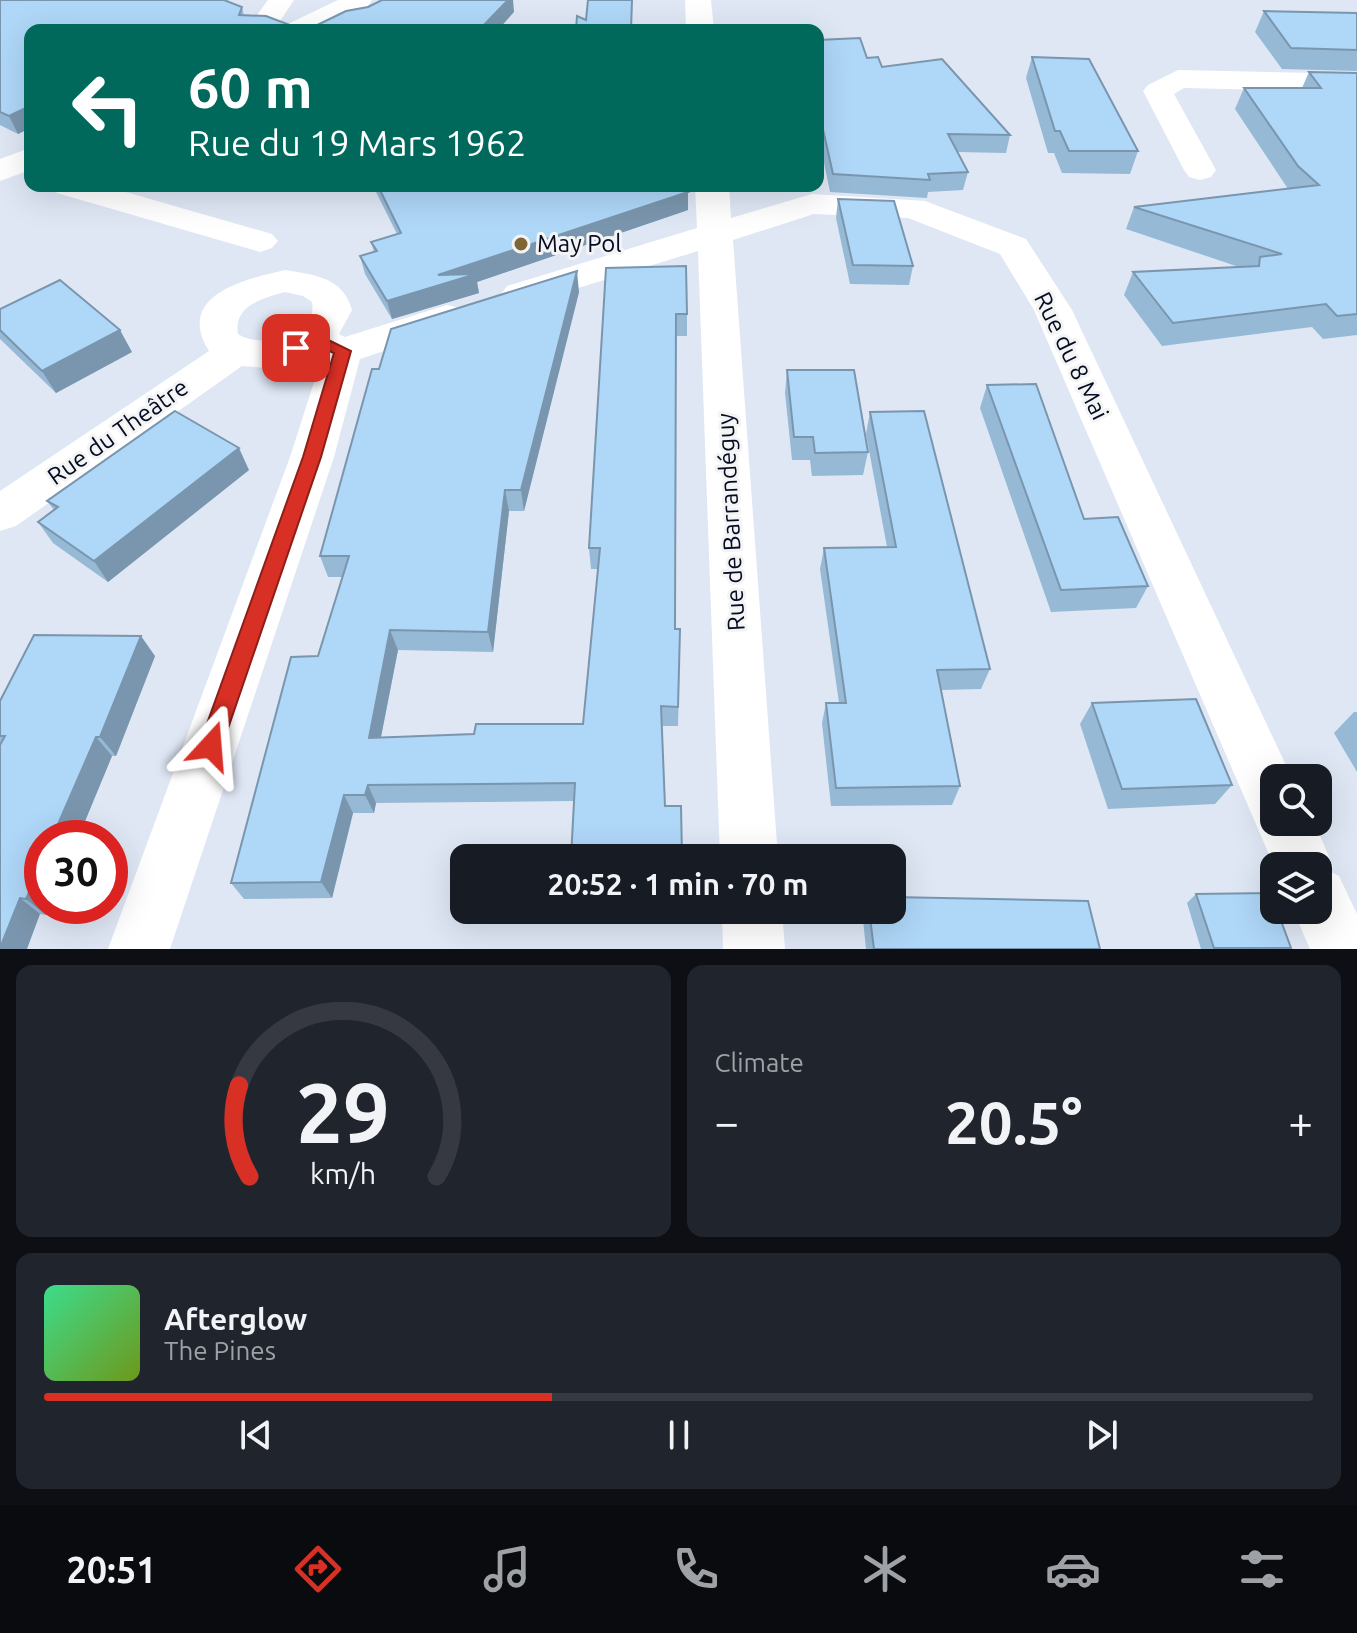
<!DOCTYPE html>
<meta charset="utf-8">
<style>
body{margin:0;font-family:Ubuntu,sans-serif;background:#20242c;color:#f1f3f6;height:100vh;display:flex;flex-direction:column;font-size:30px;white-space:nowrap}
*{box-sizing:border-box;margin:0}
p{font-size:26px;color:#9ea1a6}
.icon{flex:none;width:44px;height:44px;fill:none;stroke:currentColor;stroke-width:2;stroke-linecap:round;stroke-linejoin:round}
.map{position:relative;height:949px;overflow:hidden}
.details{display:flex;flex-direction:column;gap:16px;padding:16px;background:#0d0f14;flex:1}
.details>*{flex:none}
.guide{position:absolute;left:24px;top:24px;width:800px;height:168px;border-radius:16px;box-shadow:0 8px 32px #0002;background:#00695c;color:#fff;overflow:hidden}
.fabs{position:absolute;left:1260px;top:764px;display:grid;gap:16px}
.fabs a{display:grid;place-items:center;width:72px;height:72px;border-radius:16px;background:#171b24;box-shadow:0 8px 32px #0002;font-size:40px}
.speed{position:absolute;left:24px;top:820px;display:flex;gap:16px;font-size:40px;font-weight:700;text-align:center}
.speed>*{display:grid;place-content:center;width:104px;height:104px;border-radius:50%;background:#171b24;box-shadow:0 8px 32px #0002;line-height:1}
.speed .limit{border:12px solid #d22;background:#fff;color:#111}
.pin{position:absolute;display:grid;place-items:center;width:68px;height:68px;color:#fff;margin:-34px;border-radius:16px;box-shadow:0 4px 12px #0006}
.me{position:absolute;width:88px;margin:-44px;rotate:19deg;stroke-linejoin:round;filter:drop-shadow(0 0 6px #0008)}
.turn{display:flex;align-items:center;gap:28px;height:168px;padding:0 32px;font-size:36px}
.turn .icon{width:104px;height:104px;stroke-width:2.5}
.turn b{display:block;font-size:56px;line-height:68px}
.big{font-size:60px;font-weight:600;line-height:1.1}
.details .card{flex:1;display:flex;flex-direction:column;justify-content:center;gap:12px;min-width:0;padding:0 28px;border-radius:16px;background:#20242c}
.details .dial{align-items:center;gap:0}
.dial svg{height:208px;overflow:visible;fill:none;stroke:#363941;stroke-width:7;stroke-linecap:round;text-anchor:middle}
.dial text{fill:#f1f3f6;stroke:none}
.song{display:flex;align-items:center;gap:24px}
.cover{width:96px;height:96px;border-radius:12px;background:linear-gradient(135deg,hsl(150 70% 55%),hsl(80 70% 35%))}
.played{height:8px;border-radius:4px;background:linear-gradient(90deg,#d93025 40%,#363941 40%)}
.keys{display:flex;justify-content:space-around;direction:ltr}
.heat{display:flex;justify-content:space-between;align-items:center;font-size:44px;direction:ltr}
.details .tiles{flex:1;display:grid;gap:16px;grid-template-columns:1fr 1fr}
.card:last-child{grid-column:span 2}
.trip{position:absolute;left:450px;top:844px;width:456px;height:80px;border-radius:16px;background:#171b24;box-shadow:0 8px 32px #0002;font-weight:600;line-height:80px;text-align:center}
.menu{display:flex;height:128px;justify-content:space-around;align-items:center;background:#090b0e;color:#9ea1a6}
.menu .icon{width:56px;height:56px}
.menu .on{color:#d93025}
.menu b{font-size:36px;color:#f1f3f6}
.map>svg:first-child{display:block}
</style>
<div class="map">
<svg width="1357" height="949" viewBox="0 0 1357 949">
<rect width="100%" height="100%" fill="#dfe7f5"/>
<g fill="none" stroke-linecap="round" stroke-linejoin="round">
<!-- minor -->
<g fill="#fff" fill-rule="evenodd">
<path d="M268,0H294L274,30H246Z"/>
<path d="M338,0H372L368,6L319,30H284L288,24Z"/>
<path d="M685,0H711L714,30H686Z"/>
<path d="M1178,70L1357,74V92L1184,88L1174,94L1216,170L1211,177L1200,180L1189,177L1184,170L1143,91L1148,85Z"/>
<path d="M30,148V170L0,181V159Z"/>
<path d="M52,186H105L272,234L278,241L272,248L260,252L57,193Z"/>
<path d="M695,186H729L731,218L812,194L925,201L1026,239L1072,310L1292,778H1274V822H1314L1333,866L1331,872L1339,876L1357,914V949H1310L1293,910H1318V866H1274L1034,310L1000,254L908,218L814,214L733,240L778,858H720L698,251L520,306L507,302L501,294L507,286L697,228Z"/>
<path d="M285,270C315,275 343,277 352,310L339,334L345,337L447,305L460,308L466,317L460,326L360,359L334,457L170,949H108L290,457L322,357L314,353L268,368L242,366L16,526L0,531V491L209,351C174,295 246,279 285,270ZM285,292L303,296L312,302C319,335 260,350 238,334C233,306 263,298 285,292Z"/>
<path d="M722,910H782L785,949H723Z"/>
</g>
</g>
<!-- wall -->
<g fill="#96b9d5">
<path d="M0,0L242,7L244,16L30,30V128L18,134L0,125Z"/>
<path d="M1264,11L1357,14V71L1282,69L1255,32Z"/>
<path d="M818,40L867,58L882,67L1010,135L1006,153L957,152L968,172L963,190L928,192L927,198L830,192L820,143H818Z"/>
<path d="M1032,57L1138,151L1130,174L1062,173L1054,153H1048L1026,78Z"/>
<path d="M1309,72L1357,73V335L1323,339L1312,327L1162,346L1124,295L1133,272L1239,267L1126,229L1134,207L1288,189L1235,109L1244,88H1302Z"/>
<path d="M373,186H682L688,192V210L477,282L479,293L392,319L365,274L360,256L374,252L371,242L397,234Z"/>
<path d="M838,199L913,266L909,285L850,284L836,218Z"/>
<path d="M606,268L687,314V336H676V629L680,649L678,726H662L665,806L682,858L574,801L376,803L374,813H353L332,898L244,899L231,883L318,656L343,577H328L320,556L379,369L579,292L524,511H509L493,652L398,650L381,737L474,734L583,724L598,569H591L589,548Z"/>
<path d="M0,309L132,352L56,393L0,339Z"/>
<path d="M787,370L868,452L863,475L812,476L810,460H792L785,393Z"/>
<path d="M987,385L1084,519L1148,586L1136,608L1051,612L980,408Z"/>
<path d="M870,412L990,669L981,689L941,690L960,786L952,805L831,806L822,723L826,703H839L820,569L824,548L887,547L866,434Z"/>
<path d="M249,470L108,582L53,543L38,522L54,510L47,501Z"/>
<path d="M155,656L116,756H112L78,838H42V906H50L46,915L40,914L0,949V701Z"/>
<path d="M1092,703L1232,785L1215,804L1108,809L1080,724Z"/>
<path d="M1354,712H1357V772L1334,733Z"/>
<path d="M1196,894L1291,948L1289,949H1201L1187,903Z"/>
<path d="M571,910H682L572,911Z"/>
<path d="M862,910H892L1100,949H866Z"/>
</g>
<!-- shaded-wall -->
<g fill="#7a96ae">
<path d="M508,0H513L514,12L498,30H479Z"/>
<path d="M30,106V128L18,134L9,116Z"/>
<path d="M818,125H822L820,143H818Z"/>
<path d="M688,192V210L477,282L479,293L392,319L387,301L438,275Z"/>
<path d="M577,271L579,292L524,511L521,490Z"/>
<path d="M120,330L132,352L56,393L42,371Z"/>
<path d="M239,448L249,470L108,582L94,561Z"/>
<path d="M505,490L509,511L493,652L488,632Z"/>
<path d="M390,630L398,650L377,757L369,738Z"/>
<path d="M141,636L155,656L116,756L100,737Z"/>
<path d="M96,737L112,756L78,838H52Z"/>
<path d="M368,785L376,803L374,813L365,795Z"/>
<path d="M344,795L353,813L332,898L321,882Z"/>
<path d="M42,862V906H50L46,915L26,899Z"/>
<path d="M20,898L40,914L27,949H0Z"/>
</g>
<!-- building -->
<g fill="#afd7f8" stroke="#7a96ae" stroke-width="2">
<path d="M0,0H224L242,7L239,15L266,16L303,30H30V106L9,116L0,112Z"/>
<path d="M382,0H508L479,30H307L346,11L368,7Z"/>
<path d="M588,0H632L631,30H576L577,16L586,20Z"/>
<path d="M1264,11L1356,13L1357,14V50L1291,48Z"/>
<path d="M860,38L867,58L878,57L882,67L942,59L1010,135L948,134L968,172L928,174L930,180L833,174L822,125H818V73H820L818,67V40Z"/>
<path d="M1032,57L1089,59L1138,151H1069L1060,131H1055Z"/>
<path d="M1309,72L1357,73V314L1337,316L1326,304L1173,323L1133,272L1259,266L1260,257L1282,254L1134,207L1319,185L1298,166L1244,88H1321Z"/>
<path d="M378,186H682L688,192L438,275L476,274L387,301L360,256L377,251L371,242L401,233Z"/>
<path d="M838,199L894,201L913,266L853,265Z"/>
<path d="M686,266L687,314H676L675,629H680L678,707L661,706L665,806H681L682,858H571L575,783L368,785L365,795H344L321,882L231,883L291,657L318,656L349,556H320L372,369H379L391,329L577,271L521,490H505L488,632L390,630L369,738L474,734L476,724H583L600,548H589L606,268Z"/>
<path d="M60,280L120,330L42,371L0,330V309Z"/>
<path d="M787,370H854L868,452L815,453L813,437H794Z"/>
<path d="M1036,384L1084,519L1118,517L1148,586L1061,590L987,385Z"/>
<path d="M175,411L239,448L94,561L38,522L58,507L47,501Z"/>
<path d="M924,411L990,669L937,670L960,786L836,788L826,703H846L824,548L896,547L870,412Z"/>
<path d="M34,635L141,636L100,737H96L52,838H42V862L26,899L20,898L0,948V745L5,736H0V701Z"/>
<path d="M1196,699L1232,785L1122,789L1092,703Z"/>
<path d="M1271,893L1274,903V910H1277L1291,948H1214L1196,894Z"/>
<path d="M892,897L1088,901L1100,949H874L869,910H892Z"/>
</g>
<!-- route -->
<path fill="#d93025" stroke="#8d1f18" stroke-width="2" d="M314,333L351,351L321,457L222,746L219,754L211,757L203,754L199,746L303,457L334,353L315,345L302,352H290V344Z"/>
<!-- markers -->
<circle fill="#7d6535" stroke="#f4f4f4" stroke-width="3" cx="521" cy="244" r="8"/>
<g text-anchor="middle" stroke-width="6" stroke-linejoin="round" paint-order="stroke">
<!-- poi labels -->
<g font-size="24" fill="#030c23" stroke="#f4f4f4" text-anchor="start">
<text x="537" y="252">May Pol</text>
</g>
<!-- street labels -->
<g font-size="24" fill="#030c23" stroke="#f4f4f4">
<text transform="translate(1071 356) rotate(64)" y="8">Rue du 8 Mai</text>
<text transform="translate(118 432) rotate(-35)" y="8">Rue du Theâtre</text>
<text transform="translate(731 522) rotate(-93)" y="8">Rue de Barrandéguy</text>
</g>
</g>
</svg>
<div class="fabs">
<a><svg class="icon" aria-label="search" viewBox="0 0 24 24"><circle cx="10" cy="10" r="6"/><path d="M15 15l6 6"/></svg></a>
<a><svg class="icon" aria-label="layers" viewBox="0 0 24 24"><path d="M12 4l9 5-9 5-9-5zM3 14l9 5 9-5"/></svg></a>
</div>
<div class="speed"><div class="limit">30</div></div>
<div class="pin" style="left:296px;top:348px;background:#d93025"><svg class="icon" aria-label="arrive" viewBox="0 0 24 24"><path d="M6 21V4h12l-3 4 3 4H6"/></svg></div>
<svg class="me" style="left:211px;top:746px" viewBox="-20 -20 40 40"><path d="M0-17L14 15 0 8-14 15z" fill="#d93025" stroke="#fff" stroke-width="4"/></svg>
<div class="trip">20:52 · 1 min · 70 m</div>
<div class="guide">
<div class="turn"><svg class="icon" aria-label="left" viewBox="0 0 24 24"><path d="M17 20v-9H6M10 6l-5 5 5 5"/></svg><div><b>60 m</b>Rue du 19 Mars 1962</div></div>
</div>
</div>
<section class="details">
<div class="tiles">
<div class="card dial"><svg viewBox="0 0 100 80">
<path d="M14 69A42 42 0 1 1 86 69"/>
<path d="M14 69A42 42 0 0 1 10 34" stroke="#d93025"/>
<text x="50" y="56" font-size="32" font-weight="700">29</text>
<text x="50" y="72" font-size="11">km/h</text>
</svg></div>
<div class="card"><p>Climate</p>
<div class="heat"><a>−</a><b class="big">20.5°</b><a>+</a></div>
</div>
<div class="card">
<div class="song"><i class="cover"></i><div><b>Afterglow</b><p>The Pines</p></div></div>
<div class="played"></div>
<div class="keys"><svg class="icon" aria-label="previous" viewBox="0 0 24 24"><path d="M18 5L8 12l10 7zM5 5v14"/></svg><svg class="icon" aria-label="pause" viewBox="0 0 24 24"><path d="M8 5v14M16 5v14"/></svg><svg class="icon" aria-label="next" viewBox="0 0 24 24"><path d="M6 5l10 7-10 7zM19 5v14"/></svg></div>
</div>
</div>
</section>
<nav class="menu">
<b>20:51</b>
<svg class="icon on" aria-label="directions" viewBox="0 0 24 24"><path d="M12 3l9 9-9 9-9-9zM9 14v-3h6M13 9l2 2-2 2"/></svg>
<svg class="icon" aria-label="music" viewBox="0 0 24 24"><path d="M9 18V5l10-2v13"/><circle cx="6" cy="18" r="3"/><circle cx="16" cy="16" r="3"/></svg>
<svg class="icon" aria-label="phone" viewBox="0 0 24 24"><path d="M5 4h4l2 5-3 2q2 4 5 5l2-3 5 2v4C11 20 4 13 5 4z"/></svg>
<svg class="icon" aria-label="climate" viewBox="0 0 24 24"><path d="M12 3v18M4 7l16 10M4 17L20 7"/></svg>
<svg class="icon" aria-label="car" viewBox="0 0 24 24"><path d="M5 17H2v-5l4-1 3-4h7l3 4 3 1v5h-3M9 17h6M6 11h13"/><circle cx="7" cy="17" r="2"/><circle cx="17" cy="17" r="2"/></svg>
<svg class="icon" aria-label="filters" viewBox="0 0 24 24"><path d="M4 7h16M4 17h16"/><circle cx="9" cy="7" r="2"/><circle cx="15" cy="17" r="2"/></svg>
</nav>
